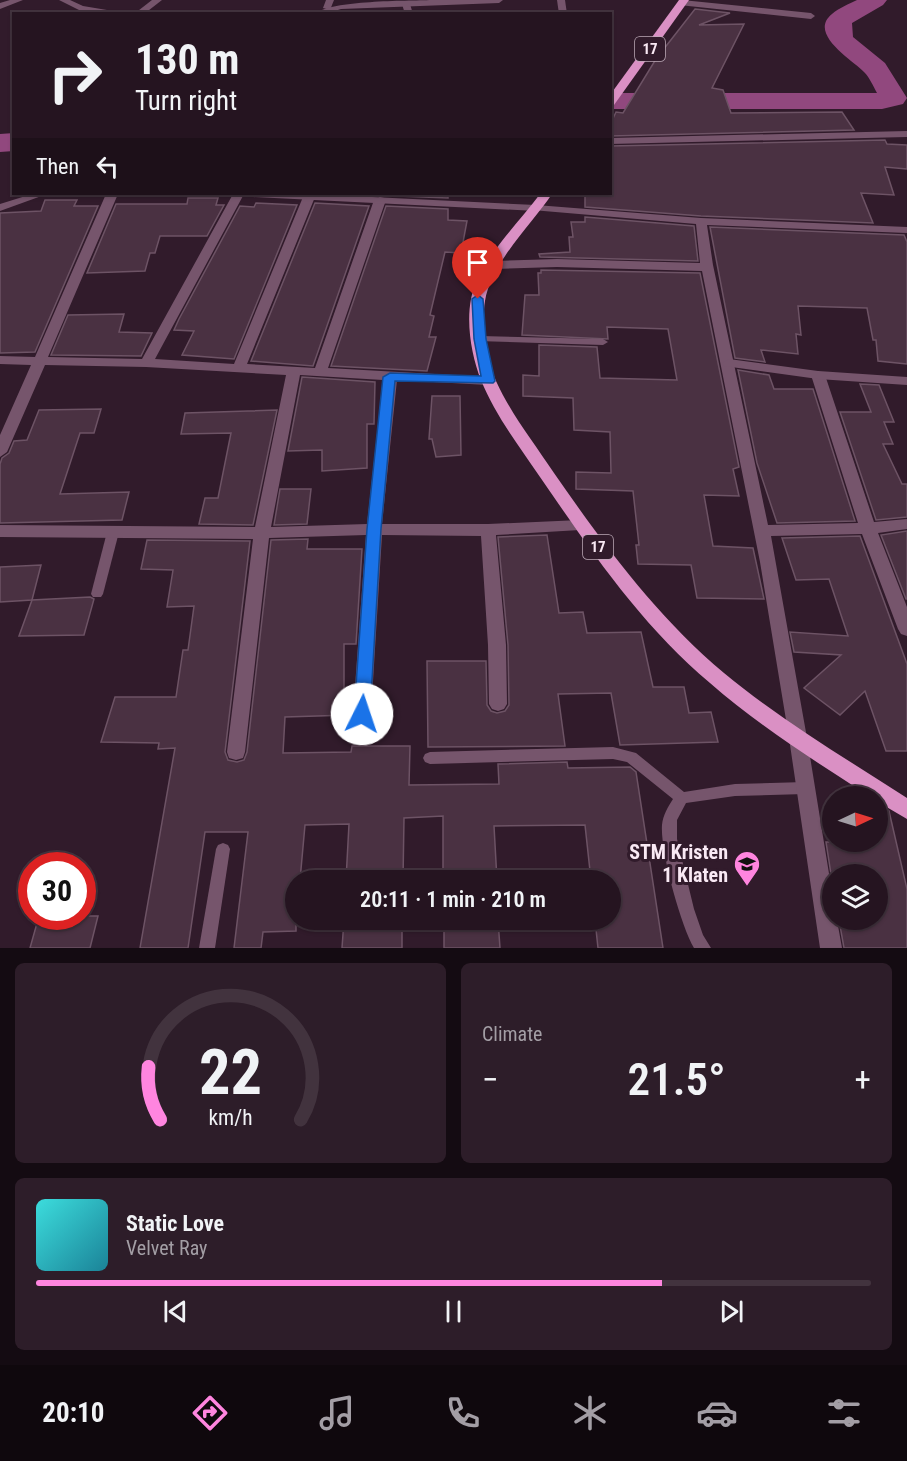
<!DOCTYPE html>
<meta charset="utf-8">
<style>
body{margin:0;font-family:"Roboto Condensed",sans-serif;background:#2d1d29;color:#f1f3f6;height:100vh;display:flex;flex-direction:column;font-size:22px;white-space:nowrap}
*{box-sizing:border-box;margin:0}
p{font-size:20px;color:#a39ea5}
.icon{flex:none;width:33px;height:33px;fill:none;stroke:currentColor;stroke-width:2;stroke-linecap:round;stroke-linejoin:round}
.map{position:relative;height:948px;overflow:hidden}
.side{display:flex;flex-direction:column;gap:15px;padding:15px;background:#140b12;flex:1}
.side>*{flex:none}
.banner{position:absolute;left:12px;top:12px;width:600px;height:183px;border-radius:0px;box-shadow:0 2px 4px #0004,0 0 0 2px #42333e;background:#251420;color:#f1f3f6;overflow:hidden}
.needle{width:39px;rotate:86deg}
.tools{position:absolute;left:822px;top:786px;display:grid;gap:12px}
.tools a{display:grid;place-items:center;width:66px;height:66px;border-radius:50%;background:#251420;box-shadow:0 2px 4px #0004,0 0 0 2px #42333e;font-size:30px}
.speed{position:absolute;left:18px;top:852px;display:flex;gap:12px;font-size:30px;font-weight:700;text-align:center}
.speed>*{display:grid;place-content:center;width:78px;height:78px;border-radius:50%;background:#251420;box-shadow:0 2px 4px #0004,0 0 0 2px #42333e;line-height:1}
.speed .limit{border:9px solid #d22;background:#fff;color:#111}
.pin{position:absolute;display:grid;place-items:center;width:51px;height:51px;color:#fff;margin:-62px -26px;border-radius:50% 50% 50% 0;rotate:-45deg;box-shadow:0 0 6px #0007}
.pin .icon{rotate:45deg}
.me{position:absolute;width:66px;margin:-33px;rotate:4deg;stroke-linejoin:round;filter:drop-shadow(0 0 4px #0008)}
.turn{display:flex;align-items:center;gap:21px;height:126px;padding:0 24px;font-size:27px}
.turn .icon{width:78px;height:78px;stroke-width:2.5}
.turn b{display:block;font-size:42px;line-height:51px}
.then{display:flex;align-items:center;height:57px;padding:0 24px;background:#0003;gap:12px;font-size:22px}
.big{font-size:45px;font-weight:600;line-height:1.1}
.side .card{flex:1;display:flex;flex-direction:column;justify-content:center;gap:9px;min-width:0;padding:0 21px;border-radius:9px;background:#2d1d29}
.side .dial{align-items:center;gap:0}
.dial svg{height:156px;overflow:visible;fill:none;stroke:#42333e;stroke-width:7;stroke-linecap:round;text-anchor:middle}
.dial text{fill:#f1f3f6;stroke:none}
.song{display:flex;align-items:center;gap:18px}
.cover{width:72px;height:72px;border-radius:9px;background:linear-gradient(135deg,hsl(180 70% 55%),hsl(190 70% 35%))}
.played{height:6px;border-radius:3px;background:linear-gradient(90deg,#ff85df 75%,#42333e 75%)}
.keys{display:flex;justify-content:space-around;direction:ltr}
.heat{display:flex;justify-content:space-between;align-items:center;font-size:33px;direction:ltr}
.side .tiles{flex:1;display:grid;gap:15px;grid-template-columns:1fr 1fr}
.card:last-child{grid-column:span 2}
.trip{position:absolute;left:285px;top:870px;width:336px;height:60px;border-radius:30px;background:#251420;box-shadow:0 2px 4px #0004,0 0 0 2px #42333e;font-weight:600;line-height:60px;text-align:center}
.menu{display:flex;height:96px;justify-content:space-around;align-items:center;background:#0f080d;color:#a39ea5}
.menu .icon{width:42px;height:42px}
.menu .active{color:#ff85df}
.menu b{font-size:27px;color:#f1f3f6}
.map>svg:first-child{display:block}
</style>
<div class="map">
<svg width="907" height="948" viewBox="0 0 907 948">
<rect width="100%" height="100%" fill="#311b2b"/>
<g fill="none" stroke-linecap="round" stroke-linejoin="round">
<!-- river -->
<g fill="#91487e" fill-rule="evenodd">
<path d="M857,0H887L883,5L852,23L853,37L885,63L907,98L903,104L882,109H610V93H877C873,86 870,78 864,72C854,61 807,34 832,14C839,8 849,4 857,0Z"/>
<path d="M14,133V151L0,152V134Z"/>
</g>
</g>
<!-- building -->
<g fill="#4a3142" stroke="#6d5365" stroke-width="1.5">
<path d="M695,9L730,13L699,25L744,24L712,88L723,90L731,113L842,112L854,130L610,136V125L616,112L623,113L656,59Z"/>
<path d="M885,140L887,144L907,145V169L885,167L894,195L861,193L873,223L701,216L585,207V194H610V146Z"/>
<path d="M372,194H448V198L372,195Z"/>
<path d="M188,198H218L216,205H224L207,236H160L155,253H150L145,271L87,273L116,204H187Z"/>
<path d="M45,200H77L74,206H98L35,352L0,353V213L41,211Z"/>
<path d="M256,203L297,205L234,359L182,355L194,331L174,330L179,319L240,206L254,207Z"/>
<path d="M315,203L369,206L313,366L251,361Z"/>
<path d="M386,206L448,209V220L467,221L461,253L445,252L430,315L434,316L429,337H436L427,371L331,366Z"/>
<path d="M585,217L694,226L698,261L540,257L539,254L570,252L569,237H573L571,222H585Z"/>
<path d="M710,227L904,235L907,242V364L878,361L876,340H873L867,308L798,306L801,335L796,334L798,354L761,350L765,362L735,358Z"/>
<path d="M541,270L700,273L739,467L733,469L739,496L704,495L713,546L753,548L764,599L697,598L691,565L638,564L636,545H639L633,491L576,489V472L611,473L610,432L574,430L573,398L523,396V375L539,376V345L597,347L600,378L677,380L668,329L607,327L608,339L522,335L525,295H539L538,273H541Z"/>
<path d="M124,314L119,332L152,333L141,356L51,355L68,315Z"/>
<path d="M738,370L769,375L774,389H813L855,521L777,523L757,463Z"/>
<path d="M302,377L375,382L374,424H367V468L322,471V450L288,451Z"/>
<path d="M860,384L879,385L894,422H884L893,444H883L902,484H907V517L876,520L840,412H871Z"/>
<path d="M432,396H460L461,455L436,457L432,439H429Z"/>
<path d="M101,409L94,433H80L60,494L129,492L122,520L0,523V464L2,458L9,453L14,441L27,440L39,410Z"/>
<path d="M277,410L253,525L199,524L205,498H218L231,433L181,434L185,413Z"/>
<path d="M280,489H311L307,524L274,525Z"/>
<path d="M907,531V599H906L881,535Z"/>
<path d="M547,535L559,613L583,612L587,633L641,632L653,687H684L689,713L711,712L718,742L620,745L611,693L558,694L565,746L428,747L427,661H486L487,705L491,711L497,713L505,711L509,705L508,645L498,537Z"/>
<path d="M860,536L907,664V751H886L865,691L840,715L804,688L841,655L794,652L790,632L848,636L829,579L796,580L782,538Z"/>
<path d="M308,539L307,549H362L356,644H344V696H350L349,715L285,717L283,753L351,752L352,746H410L409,785L499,784L498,764L567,762L568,768L630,767L636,772L663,948H598L595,920H610V880H591L585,825L494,826L497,880H443V816L404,818L403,880H346L349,824L305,825L300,880H296V931L263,932L261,948H234L248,832H205L188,948H140L175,748L158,749L159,743L101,742L115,697H176L183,650H188L194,606L167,607L173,570L141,569L147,540L250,541L225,752L228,760L237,762L244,760L247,752L271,540Z"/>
<path d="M41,565L32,600L0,602V567Z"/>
<path d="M90,597L94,599L84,635L19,636L32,600Z"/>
<path d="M878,804L889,811L907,889V948H844L839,920H878V874H831L826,842H878Z"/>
<path d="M39,916H98L90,948H30Z"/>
<path d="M344,920H402V948H342Z"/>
<path d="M444,920H498L500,948H444Z"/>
</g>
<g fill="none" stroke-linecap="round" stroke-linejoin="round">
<!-- service -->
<g fill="#76556c" fill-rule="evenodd">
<path d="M480,336L603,339L608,342L603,345L477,341L475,339Z"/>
<path d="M113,528L117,529L119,532L103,594L101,597H93L91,594L107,532L109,529Z"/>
<path d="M613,747L636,753L684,792L735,784L805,782L810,784L812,788L810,792L805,794L735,796L686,803L677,820V839L694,909L703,935L711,948H694C681,926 660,851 662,825C663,815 668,807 673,799L627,762L613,759L430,764L425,762L423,758L425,754L430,752Z"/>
<path d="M223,843L228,845L230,849L215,948H199L216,849L218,845Z"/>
</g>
<!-- minor -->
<g fill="#76556c" fill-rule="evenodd">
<path d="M152,0H162L144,14H134Z"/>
<path d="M326,0H334L330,10L323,8Z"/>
<path d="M557,0H565L567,14H559Z"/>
<path d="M682,0L811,13L815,16L811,19L679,5L678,3Z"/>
<path d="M406,1L410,4L413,14H405L402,4Z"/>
<path d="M907,131V137L610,144V138Z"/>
<path d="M106,194H118L48,357L142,359L233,194H244L155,359L234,364L303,197L309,194L315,197L247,364L315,368L374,200L380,197L384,198L386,200L328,368L488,377L495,381L488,385L397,380L382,524H488L580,520L586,521L588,525L586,529L580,530L496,535L506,645L507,704L504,709L498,711L492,709L489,704L488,645L481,536L382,535L371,714L368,719L362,721L356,719L353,714L366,535L269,538L245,752L243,758L236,760L229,758L227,752L253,539L0,537V525L255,527L286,375L146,367L45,365L7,452L0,457V435L31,365L0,364V356L35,357ZM300,375L383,380L367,524L271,527Z"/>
<path d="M536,205L701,218L907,227V233L707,225L713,265L768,525L858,523L811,375L818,371L825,375L874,522L907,519V529L878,533L907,607V636L901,634L898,629L862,534L771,536L807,738L805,743L798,746L791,743L789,738L760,562L702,271L557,267L495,269L489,265L495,261L557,259L700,263L696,224L532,210L530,208Z"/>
</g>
<!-- tertiary -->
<g fill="#76556c" fill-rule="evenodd">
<path d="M10,0H23L0,9V3Z"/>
<path d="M59,0H70L83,6L131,14L81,11Z"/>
<path d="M432,0H503L499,3L341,9L325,14H314C333,0 405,1 432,0Z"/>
<path d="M32,194H47L0,211V204Z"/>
<path d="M247,194H311L536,205L542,208L536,211L253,197Z"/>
<path d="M729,359L818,371L907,377V385L818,379L724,366L722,363Z"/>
<path d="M798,730L805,733L807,738L832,892V920H837L842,948H820L789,738L791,733Z"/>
</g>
<!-- trunk -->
<g fill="#da90c4" fill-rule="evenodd">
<path d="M679,0H689L614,105L610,106V95Z"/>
<path d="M540,194H552C531,225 491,263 485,301C481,326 486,357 496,381C511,414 534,443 554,473C604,545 656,616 724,673C781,720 845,758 907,798V819L878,802V796H869C815,761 759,726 710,683C641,625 591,551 540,477C519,446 495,415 481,380C472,357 466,325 471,299C478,262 518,224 540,194Z"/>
</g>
</g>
<!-- route -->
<path fill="#1a73e8" stroke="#114b97" stroke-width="1.5" d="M478,295L483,299L486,339L495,381L493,383L395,381L381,529L370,714L368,719L362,721L356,719L354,714L367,529L383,377L390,373L481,376L474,339L472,299Z"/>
<!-- icons -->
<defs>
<g id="school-pin" transform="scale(1.35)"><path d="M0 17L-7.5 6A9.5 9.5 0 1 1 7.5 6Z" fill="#ff85df" stroke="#311b2b"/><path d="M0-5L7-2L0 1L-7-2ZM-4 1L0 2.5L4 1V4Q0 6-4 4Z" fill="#111"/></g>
</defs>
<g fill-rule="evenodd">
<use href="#school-pin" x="747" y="864"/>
</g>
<g text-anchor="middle" stroke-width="6" stroke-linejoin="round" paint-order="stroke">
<!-- shield labels -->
<g fill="#311b2b" stroke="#bdabb8" stroke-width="1.5">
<rect x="635" y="37" width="30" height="24" rx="4.5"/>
<rect x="583" y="535" width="30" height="24" rx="4.5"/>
</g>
<g font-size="15" font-weight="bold" fill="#f9e9f4">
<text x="650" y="54">17</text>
<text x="598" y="552">17</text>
</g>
<!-- near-poi labels -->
<g font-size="20" font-weight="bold" fill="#f9e9f4" stroke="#311b2b" text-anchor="end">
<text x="728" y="859">STM Kristen<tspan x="728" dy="23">1 Klaten</tspan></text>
</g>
</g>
</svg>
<div class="tools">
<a><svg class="needle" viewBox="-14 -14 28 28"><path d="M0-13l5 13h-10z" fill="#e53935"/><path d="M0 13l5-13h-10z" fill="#a39ea5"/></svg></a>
<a><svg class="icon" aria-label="layers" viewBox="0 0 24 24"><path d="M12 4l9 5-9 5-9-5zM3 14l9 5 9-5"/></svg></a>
</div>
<div class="speed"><div class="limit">30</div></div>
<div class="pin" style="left:478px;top:299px;background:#d93025"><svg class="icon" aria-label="arrive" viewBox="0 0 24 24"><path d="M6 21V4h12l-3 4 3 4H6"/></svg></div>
<svg class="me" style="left:362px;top:714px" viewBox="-20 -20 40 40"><circle r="19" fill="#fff"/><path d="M0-13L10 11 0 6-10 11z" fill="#1a73e8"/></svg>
<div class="trip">20:11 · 1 min · 210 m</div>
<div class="banner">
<div class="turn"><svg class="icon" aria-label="right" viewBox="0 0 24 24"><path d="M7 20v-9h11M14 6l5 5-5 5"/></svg><div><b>130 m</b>Turn right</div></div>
<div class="then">Then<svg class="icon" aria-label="left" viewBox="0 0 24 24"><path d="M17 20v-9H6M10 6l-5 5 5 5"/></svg></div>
</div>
</div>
<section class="side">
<div class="tiles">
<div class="card dial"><svg viewBox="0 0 100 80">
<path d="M14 69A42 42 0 1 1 86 69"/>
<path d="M14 69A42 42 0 0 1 8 42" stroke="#ff85df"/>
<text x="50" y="56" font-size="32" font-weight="700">22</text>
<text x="50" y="72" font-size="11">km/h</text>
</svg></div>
<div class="card"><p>Climate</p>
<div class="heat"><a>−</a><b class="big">21.5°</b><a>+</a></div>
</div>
<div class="card">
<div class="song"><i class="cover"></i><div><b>Static Love</b><p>Velvet Ray</p></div></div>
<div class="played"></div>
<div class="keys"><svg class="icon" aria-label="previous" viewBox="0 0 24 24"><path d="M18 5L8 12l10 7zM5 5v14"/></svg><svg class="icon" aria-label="pause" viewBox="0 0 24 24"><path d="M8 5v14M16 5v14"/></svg><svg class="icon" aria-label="next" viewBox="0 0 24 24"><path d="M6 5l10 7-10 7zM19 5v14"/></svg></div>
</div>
</div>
</section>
<nav class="menu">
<b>20:10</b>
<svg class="icon active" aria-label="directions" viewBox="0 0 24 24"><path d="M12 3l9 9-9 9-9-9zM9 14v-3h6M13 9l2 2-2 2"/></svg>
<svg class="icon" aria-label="music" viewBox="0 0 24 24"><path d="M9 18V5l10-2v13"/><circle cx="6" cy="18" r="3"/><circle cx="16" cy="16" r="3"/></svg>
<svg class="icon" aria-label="phone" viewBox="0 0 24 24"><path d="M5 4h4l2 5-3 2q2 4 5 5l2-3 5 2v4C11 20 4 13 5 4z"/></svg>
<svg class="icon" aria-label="climate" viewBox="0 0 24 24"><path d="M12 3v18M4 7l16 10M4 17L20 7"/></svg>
<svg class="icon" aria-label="car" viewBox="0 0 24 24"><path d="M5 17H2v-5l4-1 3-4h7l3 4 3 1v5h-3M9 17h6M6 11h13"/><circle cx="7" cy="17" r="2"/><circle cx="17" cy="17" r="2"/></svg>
<svg class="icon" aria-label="filters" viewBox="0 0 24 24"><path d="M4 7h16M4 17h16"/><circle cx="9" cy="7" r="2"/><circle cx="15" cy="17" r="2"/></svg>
</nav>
